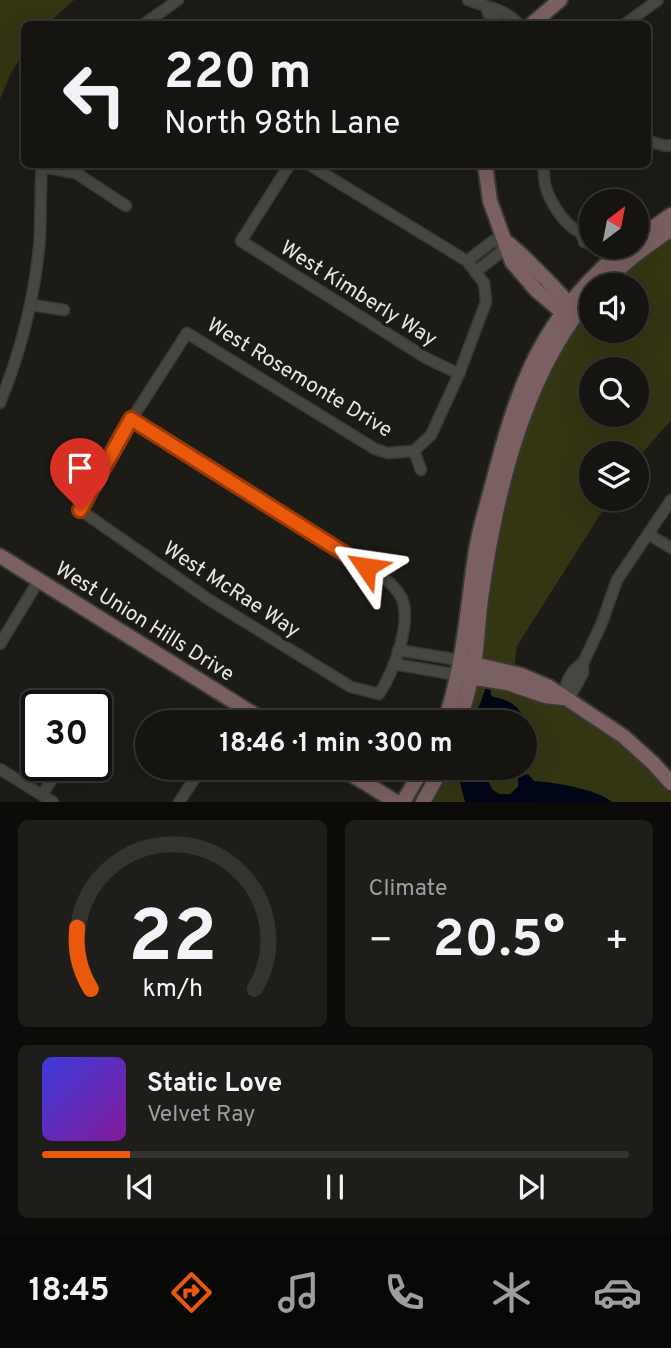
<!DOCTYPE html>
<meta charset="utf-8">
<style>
body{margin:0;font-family:Overpass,sans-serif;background:#1e1d19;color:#f1f3f6;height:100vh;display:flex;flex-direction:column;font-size:26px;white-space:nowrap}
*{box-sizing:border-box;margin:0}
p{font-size:23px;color:#9d9e9f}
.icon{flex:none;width:38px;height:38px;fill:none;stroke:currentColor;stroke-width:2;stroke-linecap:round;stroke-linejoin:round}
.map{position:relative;height:802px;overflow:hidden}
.drawer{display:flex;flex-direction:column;gap:18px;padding:18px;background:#0c0b09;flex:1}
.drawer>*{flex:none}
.top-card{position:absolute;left:21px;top:21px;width:630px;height:147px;border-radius:10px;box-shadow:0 7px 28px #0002,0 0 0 2px #343330;background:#151410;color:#f1f3f6;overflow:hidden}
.needle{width:46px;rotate:32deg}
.buttons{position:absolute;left:579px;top:189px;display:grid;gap:14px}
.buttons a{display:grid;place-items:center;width:70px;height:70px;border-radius:50%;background:#151410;box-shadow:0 7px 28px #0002,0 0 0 2px #343330;font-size:35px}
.speed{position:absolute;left:21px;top:690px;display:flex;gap:14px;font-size:35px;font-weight:700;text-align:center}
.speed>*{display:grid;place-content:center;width:91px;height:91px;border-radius:50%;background:#151410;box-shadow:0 7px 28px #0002,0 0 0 2px #343330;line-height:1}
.speed .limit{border:4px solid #111;border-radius:10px;background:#fff;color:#111}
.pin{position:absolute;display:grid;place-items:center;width:60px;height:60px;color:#fff;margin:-72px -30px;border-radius:50% 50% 50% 0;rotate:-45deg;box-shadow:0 0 7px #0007}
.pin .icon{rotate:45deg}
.me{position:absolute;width:77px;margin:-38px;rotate:302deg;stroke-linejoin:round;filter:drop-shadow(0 0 5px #0008)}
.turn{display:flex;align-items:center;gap:24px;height:147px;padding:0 28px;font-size:32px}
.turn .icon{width:91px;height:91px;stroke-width:2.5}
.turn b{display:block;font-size:49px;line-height:60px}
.big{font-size:52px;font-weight:700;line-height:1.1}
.drawer .widget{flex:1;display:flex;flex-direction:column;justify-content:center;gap:10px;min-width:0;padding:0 24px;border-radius:10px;background:#1e1d19}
.drawer .dial{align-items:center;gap:0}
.dial svg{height:182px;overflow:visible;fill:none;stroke:#343330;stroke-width:7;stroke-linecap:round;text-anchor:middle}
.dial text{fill:#f1f3f6;stroke:none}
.song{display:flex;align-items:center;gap:21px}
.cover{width:84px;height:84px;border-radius:10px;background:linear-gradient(135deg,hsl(240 70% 55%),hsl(290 70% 35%))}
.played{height:7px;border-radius:4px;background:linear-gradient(90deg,#ea580c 15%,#343330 15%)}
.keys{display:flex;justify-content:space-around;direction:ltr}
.heat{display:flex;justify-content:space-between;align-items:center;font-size:38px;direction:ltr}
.drawer .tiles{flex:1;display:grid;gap:18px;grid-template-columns:1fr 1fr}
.widget:last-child{grid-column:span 2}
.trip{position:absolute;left:135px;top:710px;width:402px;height:70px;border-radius:35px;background:#151410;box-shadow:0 7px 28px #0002,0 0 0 2px #343330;font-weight:700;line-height:70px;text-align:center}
.dock{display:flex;height:112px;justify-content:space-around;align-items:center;background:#080806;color:#9d9e9f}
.dock .icon{width:49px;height:49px}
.dock .selected{color:#ea580c}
.dock b{font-size:32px;color:#f1f3f6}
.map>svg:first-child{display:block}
</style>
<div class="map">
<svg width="671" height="802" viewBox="0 0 671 802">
<rect width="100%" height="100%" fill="#1c1b16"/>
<!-- green -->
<g fill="#333513" fill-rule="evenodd">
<path d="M0,0H74L47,24H24V53L11,73L0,99Z"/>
<path d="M671,225V420L637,459V453H592V499H610L517,646L514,669L599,712L631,735L671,778V802H433L450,768H525V723H467L485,655L475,620L507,446L591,288L592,331H637V285H594ZM592,369H637V415H592Z"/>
</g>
<!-- water -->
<g fill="#000717">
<path d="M486,687L490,688L491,695L493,697C509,699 522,707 524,723H473Z"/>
<path d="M461,768L483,770L492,789L499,794H510L518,787V777L528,774L534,781C553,782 597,789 612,802H465L460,782Z"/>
</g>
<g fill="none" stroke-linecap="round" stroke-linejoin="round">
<!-- street casing -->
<g stroke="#383834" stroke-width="13">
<g id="street">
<path d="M468,0C490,9 500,6 519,24"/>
<path d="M486,7L489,15L501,24"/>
<path d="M144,24L178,0"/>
<path d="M625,24L658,0"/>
<path d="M648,141L666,146L671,145"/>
<path d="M290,164L241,241L426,358L459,374"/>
<path d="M543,164C544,172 544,181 546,188C551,204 566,227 582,233"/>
<path d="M42,167L76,173L126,206"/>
<path d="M592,226L584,229L582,236L584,242L592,245"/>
<path d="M467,261L493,241H505L500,253L475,272"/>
<path d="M32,305L64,310"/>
<path d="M0,403C22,348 36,293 40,235C41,211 40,188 42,164"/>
<path d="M131,420L389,582C394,587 399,592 402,599C412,624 393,673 379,694L351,687L208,599L80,510L131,420L187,333L375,449L388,453L414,451L431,435L459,374L486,302L484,283L467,261L308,164"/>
<path d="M414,451L421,470"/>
<path d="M648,534L671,548"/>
<path d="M0,644L39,580"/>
<path d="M398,650L459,660"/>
<path d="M394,664L458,675"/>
<path d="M564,698L573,691L583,673V663L601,625L617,580L671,500"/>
<path d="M564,698C565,683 570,671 583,663"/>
<path d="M0,769L53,802"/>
<path d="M42,795L61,765"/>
<path d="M179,802L197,775"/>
</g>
</g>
<!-- secondary casing -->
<g stroke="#383834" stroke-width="18">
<g id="secondary">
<path d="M532,24L560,0"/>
<path d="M485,164L490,201L512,262L536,290L562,312L570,314"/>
<path d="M637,239L671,215"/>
<path d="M505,241C515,247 569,301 573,310"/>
<path d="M601,285L635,255L671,229"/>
<path d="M0,556L268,723"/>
<path d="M466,662L521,675L549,687L623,736L653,763L671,783"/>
<path d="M463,676L507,683L545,696L562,698"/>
<path d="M444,723C464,668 467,607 476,550C480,526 488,502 494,478C520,378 544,315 626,247"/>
<path d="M459,723C465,704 470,685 474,666C478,641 478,616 482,592C496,492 524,372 592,295"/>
<path d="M341,768L396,802"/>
<path d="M403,802L423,768"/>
<path d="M423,802L442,768"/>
</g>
</g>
<!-- street -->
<use href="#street" stroke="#474640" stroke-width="10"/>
<!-- secondary -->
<use href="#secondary" stroke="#7a6060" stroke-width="14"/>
</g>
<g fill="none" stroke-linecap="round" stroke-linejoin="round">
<!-- route casing -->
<g stroke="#983908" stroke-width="18">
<path id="route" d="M80,510L131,419L366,567"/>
</g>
<!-- route -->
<use href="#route" stroke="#ea580c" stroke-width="12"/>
</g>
<g text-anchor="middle" stroke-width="7" stroke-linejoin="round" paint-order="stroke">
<!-- street labels -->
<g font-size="21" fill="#e8e7e4" stroke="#1c1b16">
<text transform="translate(359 293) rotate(32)" y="7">West Kimberly Way</text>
<text transform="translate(300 377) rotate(31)" y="7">West Rosemonte Drive</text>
<text transform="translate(232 589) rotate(33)" y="7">West McRae Way</text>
<text transform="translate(145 621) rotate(32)" y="7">West Union Hills Drive</text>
</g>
</g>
</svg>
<div class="buttons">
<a><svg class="needle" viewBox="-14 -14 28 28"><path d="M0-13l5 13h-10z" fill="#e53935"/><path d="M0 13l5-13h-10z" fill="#9d9e9f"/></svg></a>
<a><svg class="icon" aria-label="sound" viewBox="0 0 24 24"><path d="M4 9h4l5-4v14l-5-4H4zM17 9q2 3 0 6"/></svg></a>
<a><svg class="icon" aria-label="search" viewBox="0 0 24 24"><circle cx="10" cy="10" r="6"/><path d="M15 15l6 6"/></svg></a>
<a><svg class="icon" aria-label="layers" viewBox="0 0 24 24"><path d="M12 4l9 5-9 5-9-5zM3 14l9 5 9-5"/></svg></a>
</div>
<div class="speed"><div class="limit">30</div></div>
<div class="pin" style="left:80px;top:510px;background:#d93025"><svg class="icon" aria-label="arrive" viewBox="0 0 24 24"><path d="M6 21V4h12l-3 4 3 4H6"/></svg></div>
<svg class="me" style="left:366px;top:567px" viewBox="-20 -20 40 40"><path d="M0-17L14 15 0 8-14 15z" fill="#ea580c" stroke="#fff" stroke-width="4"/></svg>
<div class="trip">18:46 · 1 min · 300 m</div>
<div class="top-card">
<div class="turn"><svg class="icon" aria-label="left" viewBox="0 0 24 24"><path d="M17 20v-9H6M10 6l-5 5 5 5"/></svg><div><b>220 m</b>North 98th Lane</div></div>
</div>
</div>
<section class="drawer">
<div class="tiles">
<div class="widget dial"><svg viewBox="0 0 100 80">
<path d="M14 69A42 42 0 1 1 86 69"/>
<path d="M14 69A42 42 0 0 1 8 42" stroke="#ea580c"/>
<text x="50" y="56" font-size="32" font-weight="700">22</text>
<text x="50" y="72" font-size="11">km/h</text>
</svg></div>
<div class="widget"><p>Climate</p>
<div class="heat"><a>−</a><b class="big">20.5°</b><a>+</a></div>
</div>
<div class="widget">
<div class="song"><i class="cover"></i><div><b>Static Love</b><p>Velvet Ray</p></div></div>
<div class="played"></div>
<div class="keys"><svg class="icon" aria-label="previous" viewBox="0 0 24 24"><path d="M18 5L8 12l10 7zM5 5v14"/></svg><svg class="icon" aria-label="pause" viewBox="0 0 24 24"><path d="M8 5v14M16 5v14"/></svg><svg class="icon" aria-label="next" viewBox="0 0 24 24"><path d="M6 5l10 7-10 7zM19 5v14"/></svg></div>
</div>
</div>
</section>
<nav class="dock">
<b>18:45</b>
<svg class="icon selected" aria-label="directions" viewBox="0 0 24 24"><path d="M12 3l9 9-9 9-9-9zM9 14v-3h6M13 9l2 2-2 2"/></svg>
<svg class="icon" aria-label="music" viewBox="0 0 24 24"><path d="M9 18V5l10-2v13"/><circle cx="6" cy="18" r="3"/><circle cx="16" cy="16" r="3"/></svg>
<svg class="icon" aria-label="phone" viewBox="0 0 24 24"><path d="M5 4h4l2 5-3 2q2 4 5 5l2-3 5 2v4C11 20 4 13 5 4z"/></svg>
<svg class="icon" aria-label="climate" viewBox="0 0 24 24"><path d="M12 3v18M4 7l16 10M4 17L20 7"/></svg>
<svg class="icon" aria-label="car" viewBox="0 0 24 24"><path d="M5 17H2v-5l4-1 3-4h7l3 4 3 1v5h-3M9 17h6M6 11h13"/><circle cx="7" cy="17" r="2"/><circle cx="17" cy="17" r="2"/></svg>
</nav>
